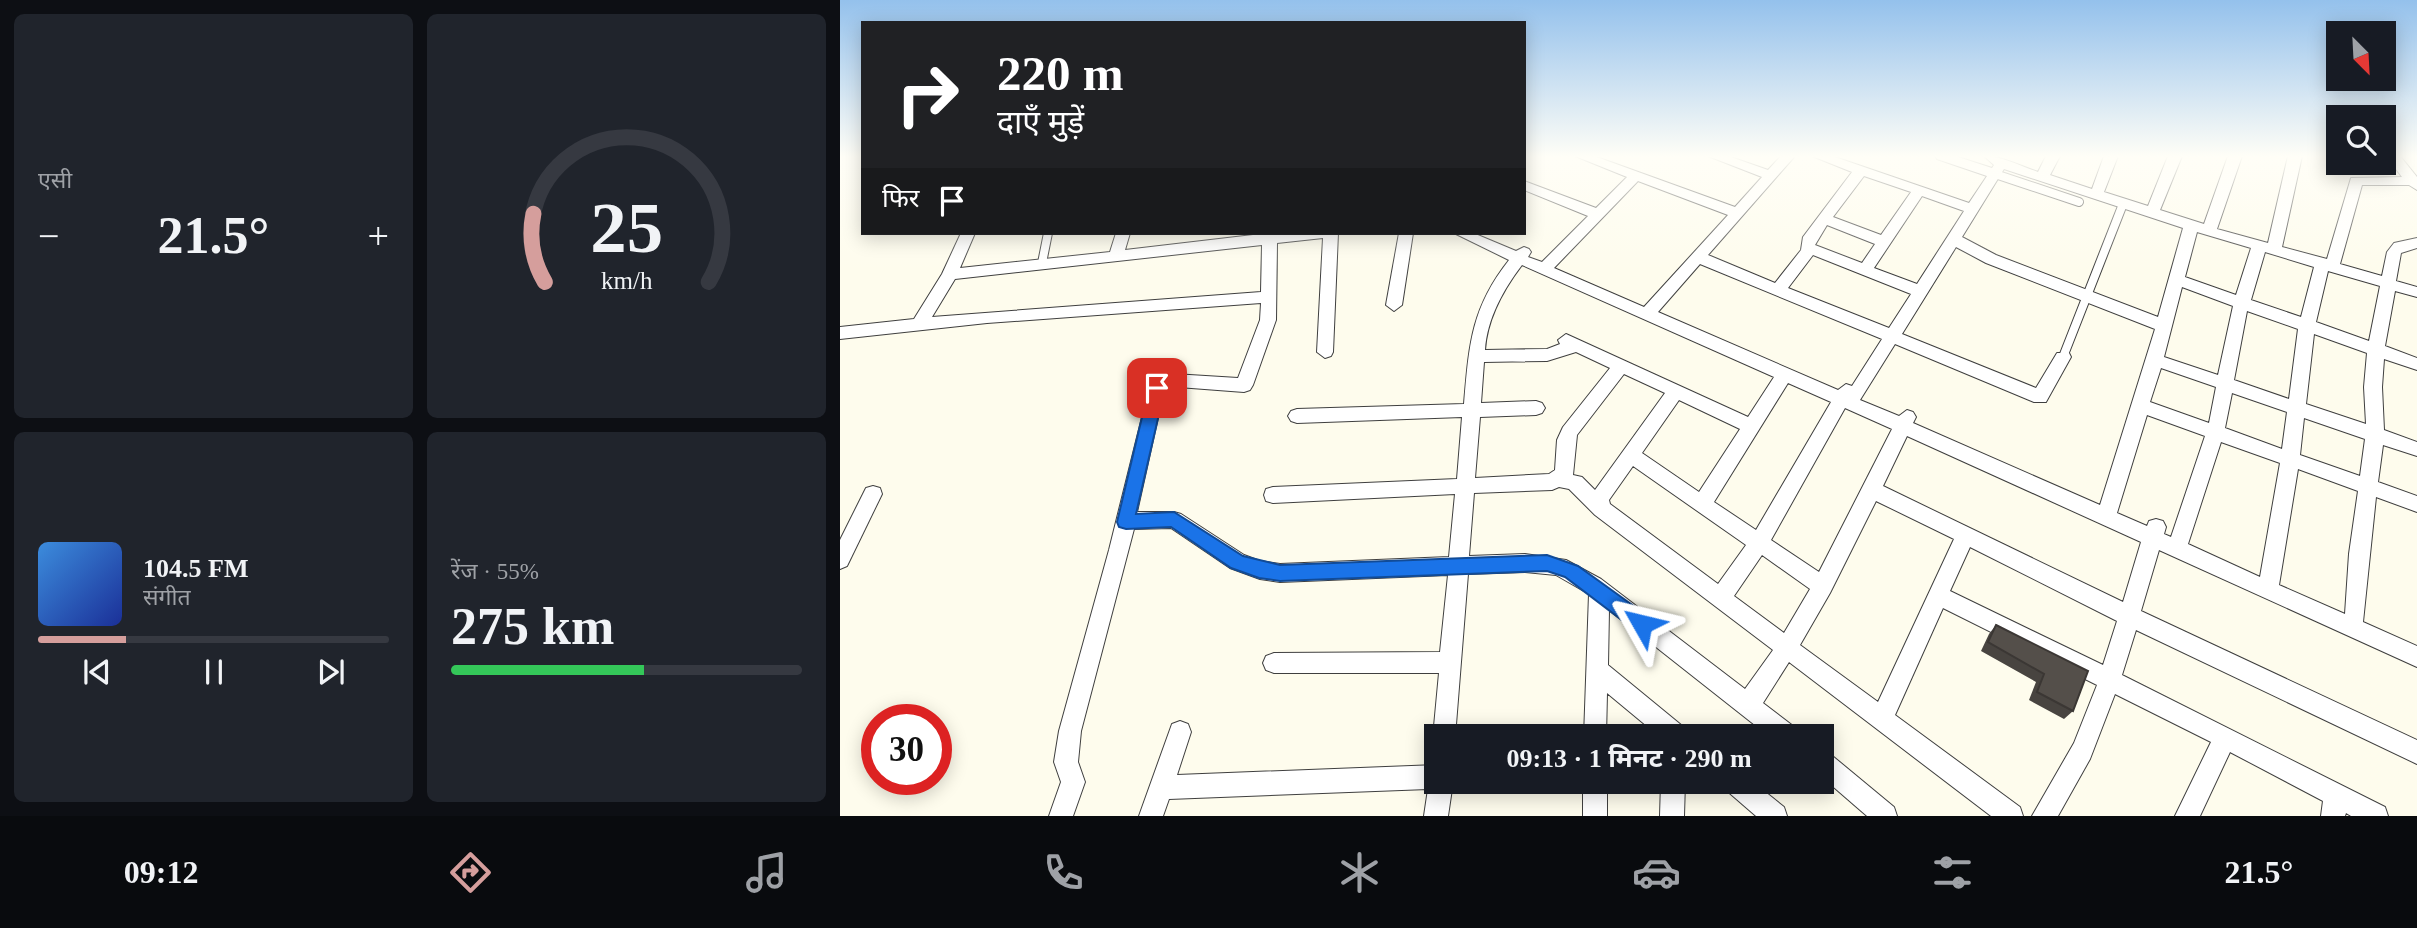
<!DOCTYPE html>
<html lang="hi">
<meta charset="utf-8">
<style>
body{margin:0;font-family:"Times New Roman","Noto Sans Devanagari",serif;background:#20242c;color:#f1f3f6;height:100vh;display:flex;flex-direction:column;font-size:26px;white-space:nowrap}
*{box-sizing:border-box;margin:0}
p{font-size:23px;color:#9ea1a6}
.icon{flex:none;width:38px;height:38px;fill:none;stroke:currentColor;stroke-width:2;stroke-linecap:round;stroke-linejoin:round}
.map{position:relative;flex:1;overflow:hidden}
.side{display:flex;flex-direction:column;gap:14px;padding:14px;background:#0d0f14;width:840px}
.side>*{flex:none}
.banner{position:absolute;left:21px;top:21px;width:665px;height:214px;border-radius:0px;box-shadow:0 4px 18px #0003;background:#202124;color:#fff;overflow:hidden}
.needle{width:46px;rotate:156deg}
.buttons{position:absolute;left:1486px;top:21px;display:grid;gap:14px}
.buttons a{display:grid;place-items:center;width:70px;height:70px;border-radius:0px;background:#171b24;box-shadow:0 4px 18px #0003;font-size:35px}
.speed{position:absolute;left:21px;top:704px;display:flex;gap:14px;font-size:35px;font-weight:700;text-align:center}
.speed>*{display:grid;place-content:center;width:91px;height:91px;border-radius:50%;background:#171b24;box-shadow:0 4px 18px #0003;line-height:1}
.speed .limit{border:10px solid #d22;background:#fff;color:#111}
.pin{position:absolute;display:grid;place-items:center;width:60px;height:60px;color:#fff;margin:-30px;border-radius:14px;box-shadow:0 4px 10px #0006}
.me{position:absolute;width:77px;margin:-38px;rotate:307deg;stroke-linejoin:round;filter:drop-shadow(0 0 5px #0008)}
.turn{display:flex;align-items:center;gap:24px;height:147px;padding:0 21px;font-size:32px}
.turn .icon{width:91px;height:91px;stroke-width:2.5}
.turn b{display:block;font-size:49px;line-height:60px}
.then{display:flex;align-items:center;height:66px;padding:0 21px;background:#0003;gap:14px;font-size:26px}
.big{font-size:52px;font-weight:700;line-height:1.1}
.side .widget{flex:1;display:flex;flex-direction:column;justify-content:center;gap:10px;min-width:0;padding:0 24px;border-radius:10px;background:#20242c}
.side .dial{align-items:center;gap:0}
.dial svg{height:182px;overflow:visible;fill:none;stroke:#363941;stroke-width:7;stroke-linecap:round;text-anchor:middle}
.dial text{fill:#f1f3f6;stroke:none}
.song{display:flex;align-items:center;gap:21px}
.cover{width:84px;height:84px;border-radius:10px;background:linear-gradient(135deg,hsl(210 70% 55%),hsl(230 70% 35%))}
.played{height:7px;border-radius:4px;background:linear-gradient(90deg,#d59e9c 25%,#363941 25%)}
.keys{display:flex;justify-content:space-around;direction:ltr}
.heat{display:flex;justify-content:space-between;align-items:center;font-size:38px;direction:ltr}
.charge{height:10px;border-radius:5px;background:linear-gradient(90deg,#34c759 55%,#363941 0)}
.side .tiles{flex:1;display:grid;gap:14px;grid-template-columns:repeat(2,1fr)}
.trip{position:absolute;left:584px;top:724px;width:410px;height:70px;border-radius:0px;background:#171b24;box-shadow:0 4px 18px #0003;font-weight:700;line-height:70px;text-align:center}
.tabs{display:flex;height:112px;justify-content:space-around;align-items:center;background:#090b0e;color:#9ea1a6}
.tabs .icon{width:49px;height:49px}
.tabs .active{color:#d59e9c}
.tabs b{font-size:32px;color:#f1f3f6}
main{display:flex;flex:1;min-height:0}
.map>svg:first-child{display:block}
</style>
<main>
<section class="side">
<div class="tiles">
<div class="widget"><p>एसी</p>
<div class="heat"><a>−</a><b class="big">21.5°</b><a>+</a></div>
</div>
<div class="widget dial"><svg viewBox="0 0 100 80">
<path d="M14 69A42 42 0 1 1 86 69"/>
<path d="M14 69A42 42 0 0 1 9 39" stroke="#d59e9c"/>
<text x="50" y="56" font-size="32" font-weight="700">25</text>
<text x="50" y="72" font-size="11">km/h</text>
</svg></div>
<div class="widget">
<div class="song"><i class="cover"></i><div><b>104.5 FM</b><p>संगीत</p></div></div>
<div class="played"></div>
<div class="keys"><svg class="icon" aria-label="previous" viewBox="0 0 24 24"><path d="M18 5L8 12l10 7zM5 5v14"/></svg><svg class="icon" aria-label="pause" viewBox="0 0 24 24"><path d="M8 5v14M16 5v14"/></svg><svg class="icon" aria-label="next" viewBox="0 0 24 24"><path d="M6 5l10 7-10 7zM19 5v14"/></svg></div>
</div>
<div class="widget"><p>रेंज · 55%</p><b class="big">275 km</b><div class="charge"></div></div>
</div>
</section>
<div class="map">
<svg width="1577" height="816" viewBox="0 0 1577 816">
<rect width="100%" height="100%" fill="#fefced"/>
<g fill="none" stroke-linecap="round" stroke-linejoin="round">
<!-- lane casing -->
<g stroke="#3f3f3f" stroke-width="10">
<g id="lane">
<path d="M1155,174L1239,202"/>
<path d="M202,263L208,233"/>
<path d="M1223,357L1283,204"/>
</g>
</g>
<!-- street casing -->
<g stroke="#3f3f3f" stroke-width="2">
<g id="street">
<path d="M735,156H754L895,207L922,177L868,156H888L928,170L941,156H955L868,255L935,283L961,250L963,237L1012,172L972,156H992L1129,203L1147,176L1097,159L1095,156H1115L1152,168L1154,165L1144,156C1162,156 1180,166 1198,172L1206,156H1220L1210,175L1252,189L1264,156H1278L1264,192L1308,206L1328,156H1342L1320,210L1364,224L1388,156H1402L1377,229L1428,243L1448,156H1462L1442,247L1487,259L1511,178L1562,177L1546,156H1560L1577,177V190L1569,185H1522L1500,264L1542,276L1547,252L1554,243L1577,238V248L1561,253L1556,281L1577,287V297L1555,291L1545,346L1577,358V370L1544,359L1542,387L1544,430L1577,442V456L1543,445L1538,482L1577,496V512L1536,497L1523,622L1577,646V667L1319,550L1301,611L1577,740V764L1296,630L1282,675L1545,807L1548,816H1511L1506,813L1505,816H1481L1483,801L1390,752L1360,816H1335L1371,742L1275,694L1250,759L1218,816H1192L1234,743L1257,685L1103,608L1055,715L1180,807L1183,816H1151L949,662L923,703L957,729L960,737H930L769,610L768,665L846,729L849,737H820L767,693L766,737H744L749,594L716,575L685,572L628,574L615,737H597V745L593,737L599,673H434L426,670L423,663L426,656L434,653L600,652L608,575L440,582L420,579L390,568L331,528L294,529L241,731L238,762L245,782L233,816H209L221,782L214,762L219,731L269,550L310,385L295,383L292,378L295,373L301,372L398,378L420,320L421,303L147,323L0,339V327L74,319L102,274L121,233H135L120,268L270,252L276,233H290L285,250L430,233H498L493,352L491,356L485,358L477,352L483,238L437,243L436,320L413,385L410,390L404,392L325,386L297,512H334L341,514L404,555L420,561L440,564L609,557L615,494L433,503L426,501L424,495L426,489L433,487L617,479L622,417L457,423L451,421L448,416L451,411L457,409L624,404C629,345 631,308 669,260L614,233H633L676,251L684,247L689,249L691,252L688,257L702,262L748,216L684,190V181L756,208L787,177ZM1164,169L1343,228L1318,317L1156,255L1122,237ZM1024,176L1071,192L1041,235L993,217ZM798,181L888,215L804,307L714,268ZM1082,196L1124,211L1077,284L1034,268ZM987,225L1035,244L1022,263L975,245ZM1357,232L1411,248L1396,295L1345,277ZM422,245L421,292L92,317L115,279ZM1116,247L1146,263L1315,329L1260,505L1073,423L1076,417L1073,412L1067,410L1059,416L1020,400L1055,344L1194,402H1206L1231,357L1229,353H1217L1196,388L1062,334ZM1425,252L1474,267L1461,317L1411,300ZM973,255L1071,294L1049,328L948,288ZM860,264L1042,339L1012,386L1006,384L998,390L818,312ZM682,265L934,377L908,417L726,334L718,340L720,344L707,349L645,350C647,319 663,290 682,265ZM1488,271L1540,286L1529,341L1476,322ZM1342,287L1393,306L1378,375L1324,357ZM1407,311L1458,329L1449,399L1394,380ZM1474,334L1527,353L1524,387L1526,424L1466,404ZM736,352L770,368L723,427L717,440L715,470L709,474L635,478L640,417L696,415L702,413L705,408L702,403L696,401L641,403L644,362L707,361ZM1321,368L1376,387L1369,423L1310,402ZM784,374L825,393L755,490L742,477L733,475L737,435ZM948,383L991,402L916,530L874,502ZM1392,393L1447,412L1442,449L1385,428ZM839,400L900,429L859,492L802,453ZM1005,408L1052,429L979,572L931,540ZM1307,415L1365,436L1331,537L1324,534L1326,527L1323,521L1316,519L1309,521L1307,526L1277,513ZM1464,418L1525,439L1520,476L1460,455ZM1067,436L1301,542L1283,602L1043,486ZM1381,442L1440,463L1420,577L1348,544ZM793,466L906,545L878,584L770,504L769,500ZM1458,469L1518,491L1509,554L1505,614L1439,585ZM719,487L729,489L755,515L933,650L905,689L761,579L726,560L685,554L629,556L634,493L712,490ZM1036,501L1114,539L1038,702L960,645L990,593ZM1130,547L1277,621L1263,665L1110,591ZM922,555L970,589L944,633L894,596Z"/>
<path d="M559,233H573L562,305L554,311L546,305Z"/>
<path d="M33,486L40,488L42,494L7,566L0,569V540L26,488Z"/>
<path d="M340,721L348,724L351,732L337,775L597,765V782H613L608,816H584L588,789L329,799L323,816H299L332,724Z"/>
<path d="M982,750L990,754L1054,807L1057,816H1027L982,777Z"/>
<rect x="743" y="782" width="24" height="34"/>
<path d="M821,782H845L844,816H820Z"/>
<path d="M882,782H913L944,807L947,816H916L886,790Z"/>
</g>
</g>
<!-- lane -->
<use href="#lane" stroke="#fff" stroke-width="8"/>
<!-- street -->
<use href="#street" fill="#fff" fill-rule="evenodd"/>
</g>
<!-- wall -->
<path fill="#484440" d="M1156,625L1248,671L1233,711L1224,719L1189,700L1196,682L1141,651L1149,634Z"/>
<!-- building -->
<path fill="#544f4a" stroke="#3b3734" stroke-width="2" d="M1156,625L1248,671L1233,711L1197,692L1204,674L1148,642Z"/>
<!-- sky -->
<linearGradient id="sky" x2="0" y2="1"><stop stop-color="#94c1ec"/><stop offset="0.58" stop-color="#fffef7"/><stop offset="1" stop-color="#fffef7" stop-opacity="0"/></linearGradient>
<rect width="1577" height="270" fill="url(#sky)"/>
<!-- route -->
<path fill="#1a73e8" stroke="#114b97" stroke-width="2" d="M317,382L325,388L296,514L334,512L403,556L440,565L707,555L738,566L809,617L811,624L809,630L802,632L795,630L725,577L707,571L440,581L419,578L391,568L331,527L286,529L279,527L277,522L309,388Z"/>
</svg>
<div class="buttons">
<a><svg class="needle" viewBox="-14 -14 28 28"><path d="M0-13l5 13h-10z" fill="#e53935"/><path d="M0 13l5-13h-10z" fill="#9ea1a6"/></svg></a>
<a><svg class="icon" aria-label="search" viewBox="0 0 24 24"><circle cx="10" cy="10" r="6"/><path d="M15 15l6 6"/></svg></a>
</div>
<div class="speed"><div class="limit">30</div></div>
<div class="pin" style="left:317px;top:388px;background:#d93025"><svg class="icon" aria-label="arrive" viewBox="0 0 24 24"><path d="M6 21V4h12l-3 4 3 4H6"/></svg></div>
<svg class="me" style="left:802px;top:624px" viewBox="-20 -20 40 40"><path d="M0-17L14 15 0 8-14 15z" fill="#1a73e8" stroke="#fff" stroke-width="4"/></svg>
<div class="trip">09:13 · 1 मिनट · 290 m</div>
<div class="banner">
<div class="turn"><svg class="icon" aria-label="right" viewBox="0 0 24 24"><path d="M7 20v-9h11M14 6l5 5-5 5"/></svg><div><b>220 m</b>दाएँ मुड़ें</div></div>
<div class="then">फिर<svg class="icon" aria-label="arrive" viewBox="0 0 24 24"><path d="M6 21V4h12l-3 4 3 4H6"/></svg></div>
</div>
</div>
</main>
<nav class="tabs">
<b>09:12</b>
<svg class="icon active" aria-label="directions" viewBox="0 0 24 24"><path d="M12 3l9 9-9 9-9-9zM9 14v-3h6M13 9l2 2-2 2"/></svg>
<svg class="icon" aria-label="music" viewBox="0 0 24 24"><path d="M9 18V5l10-2v13"/><circle cx="6" cy="18" r="3"/><circle cx="16" cy="16" r="3"/></svg>
<svg class="icon" aria-label="phone" viewBox="0 0 24 24"><path d="M5 4h4l2 5-3 2q2 4 5 5l2-3 5 2v4C11 20 4 13 5 4z"/></svg>
<svg class="icon" aria-label="climate" viewBox="0 0 24 24"><path d="M12 3v18M4 7l16 10M4 17L20 7"/></svg>
<svg class="icon" aria-label="car" viewBox="0 0 24 24"><path d="M5 17H2v-5l4-1 3-4h7l3 4 3 1v5h-3M9 17h6M6 11h13"/><circle cx="7" cy="17" r="2"/><circle cx="17" cy="17" r="2"/></svg>
<svg class="icon" aria-label="filters" viewBox="0 0 24 24"><path d="M4 7h16M4 17h16"/><circle cx="9" cy="7" r="2"/><circle cx="15" cy="17" r="2"/></svg>
<b>21.5°</b>
</nav>
